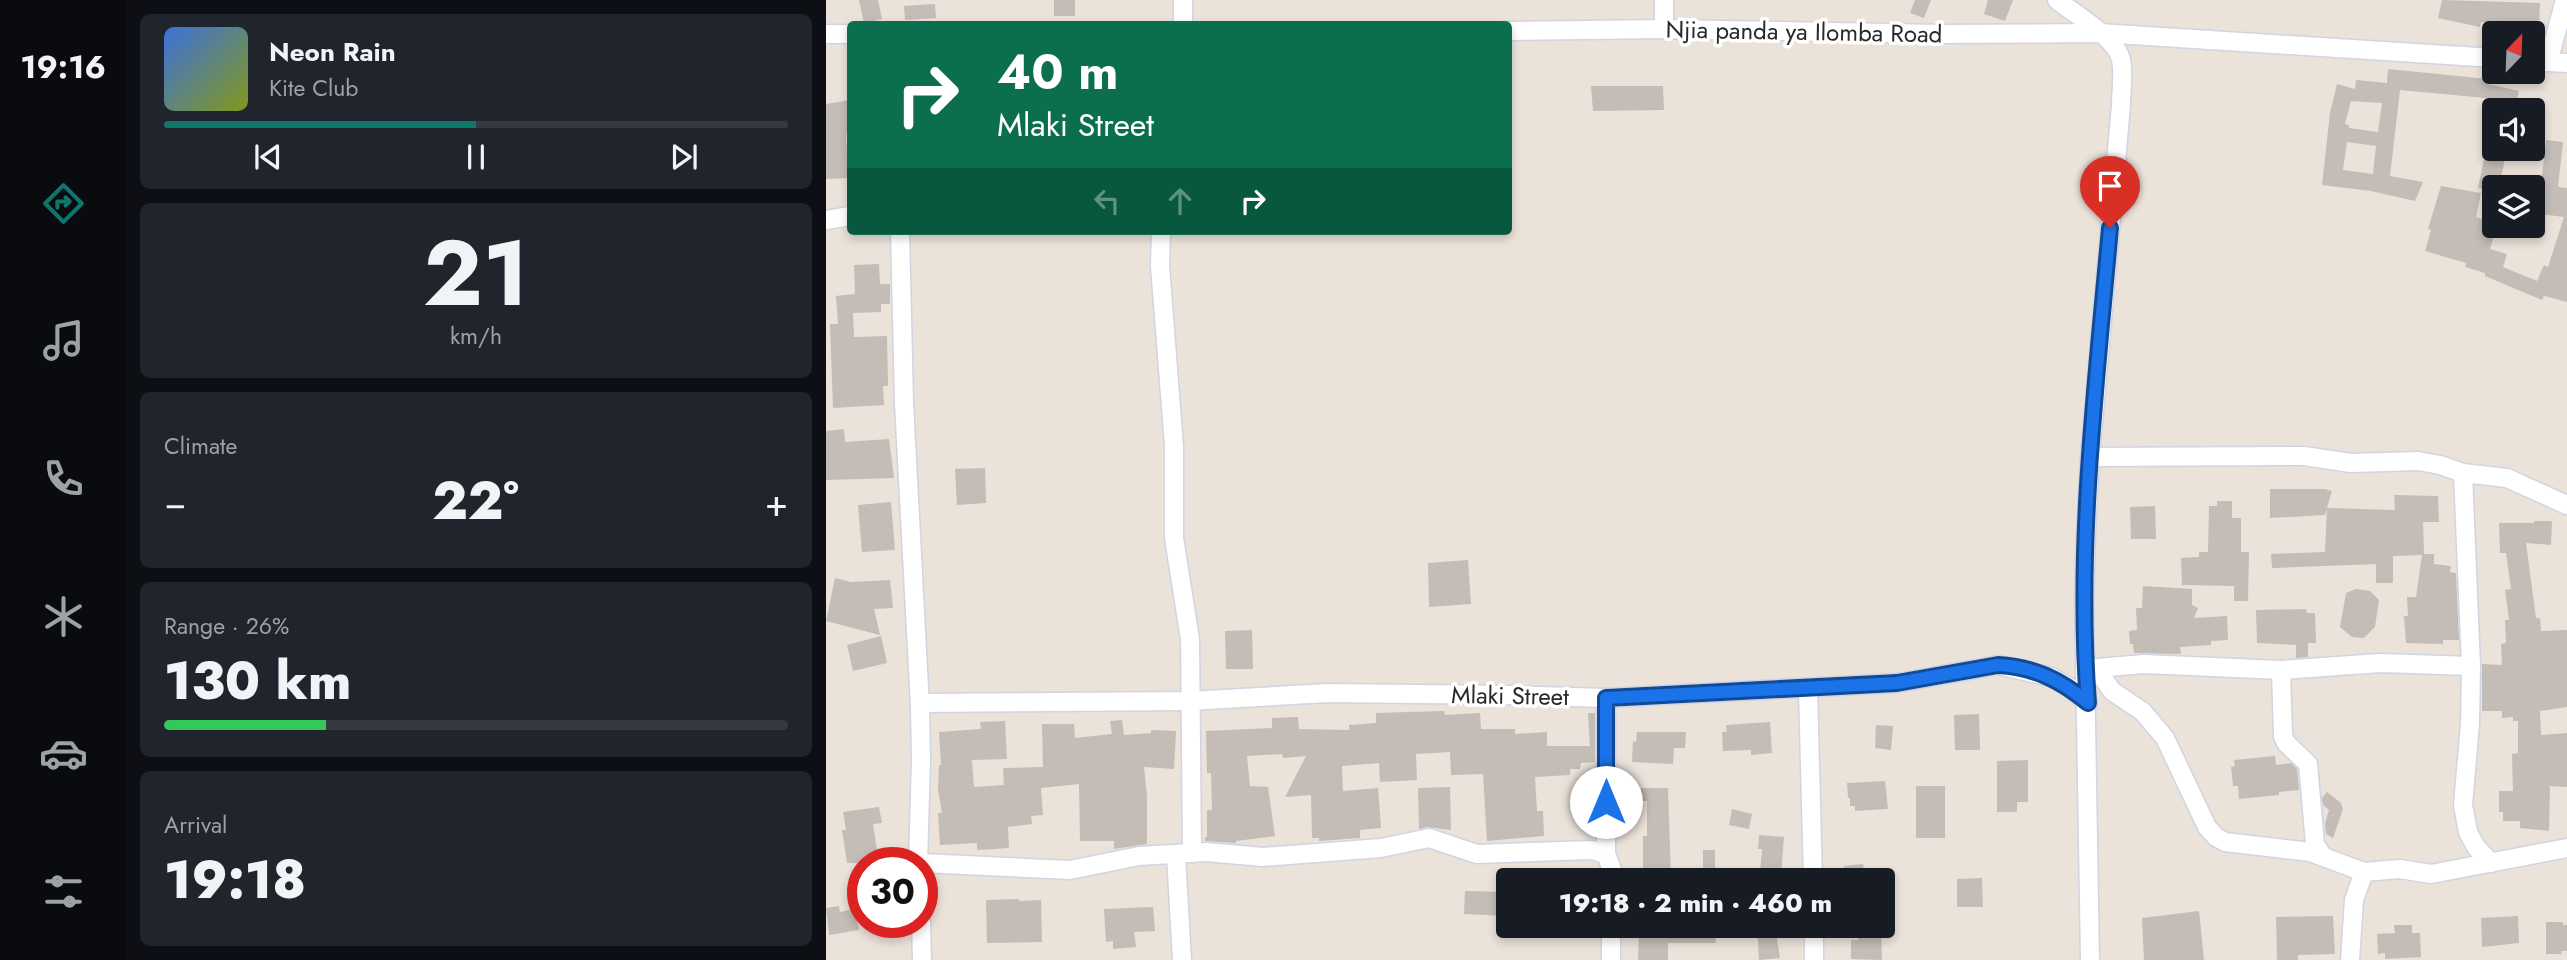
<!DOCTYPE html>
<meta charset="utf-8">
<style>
body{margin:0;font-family:Jost,sans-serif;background:#20242c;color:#f1f3f6;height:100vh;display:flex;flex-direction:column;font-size:26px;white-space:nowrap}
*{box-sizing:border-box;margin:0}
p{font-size:23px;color:#9ea1a6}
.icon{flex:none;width:38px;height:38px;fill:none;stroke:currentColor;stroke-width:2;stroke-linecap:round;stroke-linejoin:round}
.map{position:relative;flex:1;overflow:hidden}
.sheet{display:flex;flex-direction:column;gap:14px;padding:14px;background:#0d0f14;width:700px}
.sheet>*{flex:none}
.guide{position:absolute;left:21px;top:21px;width:665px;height:214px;border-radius:7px;box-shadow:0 4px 10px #0003;background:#0b6e4f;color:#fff;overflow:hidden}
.needle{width:46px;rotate:23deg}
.tools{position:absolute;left:1656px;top:21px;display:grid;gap:14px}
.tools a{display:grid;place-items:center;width:63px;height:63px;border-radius:7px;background:#171b24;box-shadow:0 4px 10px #0003;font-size:35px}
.speed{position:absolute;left:21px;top:847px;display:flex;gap:14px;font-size:35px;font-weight:700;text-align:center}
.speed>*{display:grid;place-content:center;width:91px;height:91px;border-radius:50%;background:#171b24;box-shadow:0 4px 10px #0003;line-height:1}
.speed .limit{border:10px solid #d22;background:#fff;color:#111}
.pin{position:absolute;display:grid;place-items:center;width:60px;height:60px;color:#fff;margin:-72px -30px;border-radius:50% 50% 50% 0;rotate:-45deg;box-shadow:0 0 7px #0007}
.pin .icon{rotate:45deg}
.me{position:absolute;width:77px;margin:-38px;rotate:0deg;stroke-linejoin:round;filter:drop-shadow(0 0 5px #0008)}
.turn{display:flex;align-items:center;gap:24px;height:147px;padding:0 35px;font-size:32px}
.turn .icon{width:91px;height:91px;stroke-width:2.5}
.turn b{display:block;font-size:49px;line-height:60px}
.lanes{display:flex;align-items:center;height:66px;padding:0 35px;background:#0003;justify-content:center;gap:35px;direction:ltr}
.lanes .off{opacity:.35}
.big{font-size:52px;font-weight:800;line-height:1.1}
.sheet .widget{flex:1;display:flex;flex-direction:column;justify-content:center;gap:10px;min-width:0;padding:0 24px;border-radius:10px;background:#20242c}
.sheet .dial{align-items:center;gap:0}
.dial b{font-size:91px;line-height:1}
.song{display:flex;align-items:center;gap:21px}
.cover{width:84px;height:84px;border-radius:10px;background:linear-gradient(135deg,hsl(220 70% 55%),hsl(70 70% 35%))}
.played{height:7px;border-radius:4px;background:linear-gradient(90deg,#0f766e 50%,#363941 50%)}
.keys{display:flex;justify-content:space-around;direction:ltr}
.heat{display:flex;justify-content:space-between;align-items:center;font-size:38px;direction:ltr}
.charge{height:10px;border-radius:5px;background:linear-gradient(90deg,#34c759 26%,#363941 0)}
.trip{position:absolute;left:670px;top:868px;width:399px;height:70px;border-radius:7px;background:#171b24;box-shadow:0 4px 10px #0003;font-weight:800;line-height:70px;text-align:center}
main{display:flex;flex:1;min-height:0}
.tab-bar{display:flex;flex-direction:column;width:126px;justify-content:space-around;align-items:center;background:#090b0e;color:#9ea1a6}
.tab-bar .icon{width:49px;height:49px}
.tab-bar .on{color:#0f766e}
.tab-bar b{font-size:32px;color:#f1f3f6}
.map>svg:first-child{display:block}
</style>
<main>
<nav class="tab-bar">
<b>19:16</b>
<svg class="icon on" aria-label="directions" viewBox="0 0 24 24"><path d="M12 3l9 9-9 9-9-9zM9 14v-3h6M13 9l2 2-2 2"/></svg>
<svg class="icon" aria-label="music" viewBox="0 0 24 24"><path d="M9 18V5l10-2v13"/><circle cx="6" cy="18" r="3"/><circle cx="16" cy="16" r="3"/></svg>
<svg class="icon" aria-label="phone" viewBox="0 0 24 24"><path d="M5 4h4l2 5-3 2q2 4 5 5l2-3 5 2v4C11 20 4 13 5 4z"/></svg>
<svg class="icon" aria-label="climate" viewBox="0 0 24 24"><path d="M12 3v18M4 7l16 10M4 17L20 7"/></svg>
<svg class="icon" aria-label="car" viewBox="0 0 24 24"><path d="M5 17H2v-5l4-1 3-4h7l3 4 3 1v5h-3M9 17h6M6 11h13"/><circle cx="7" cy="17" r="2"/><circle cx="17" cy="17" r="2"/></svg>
<svg class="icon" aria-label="filters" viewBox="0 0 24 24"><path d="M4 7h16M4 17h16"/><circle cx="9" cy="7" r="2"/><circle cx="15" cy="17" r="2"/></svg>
</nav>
<section class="sheet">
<div class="widget">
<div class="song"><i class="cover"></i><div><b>Neon Rain</b><p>Kite Club</p></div></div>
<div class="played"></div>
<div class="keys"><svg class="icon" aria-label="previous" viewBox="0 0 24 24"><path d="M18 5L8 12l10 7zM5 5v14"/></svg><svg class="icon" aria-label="pause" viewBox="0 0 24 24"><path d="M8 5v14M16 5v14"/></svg><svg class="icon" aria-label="next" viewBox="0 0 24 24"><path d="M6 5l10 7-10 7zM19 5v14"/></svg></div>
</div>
<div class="widget dial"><b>21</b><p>km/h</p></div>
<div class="widget"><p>Climate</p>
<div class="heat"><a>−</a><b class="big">22°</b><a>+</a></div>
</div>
<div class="widget"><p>Range · 26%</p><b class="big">130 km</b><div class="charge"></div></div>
<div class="widget"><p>Arrival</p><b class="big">19:18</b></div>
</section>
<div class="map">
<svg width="1741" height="960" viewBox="0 0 1741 960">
<rect width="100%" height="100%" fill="#ebe2da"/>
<!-- building -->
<g fill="#c3bcb7" fill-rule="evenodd">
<path d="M33,0H52L56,19L38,23Z"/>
<rect x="228" y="0" width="21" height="16"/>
<path d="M1089,0H1105L1098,18L1084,13Z"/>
<path d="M1162,0H1187L1179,21L1158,14Z"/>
<path d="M1616,0L1714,3L1713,26H1702V33H1687L1688,24L1655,22L1654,27L1612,18Z"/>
<path d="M109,4L110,18L79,20L78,6Z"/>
<path d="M1562,69L1662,79V84L1693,91L1689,110H1668L1670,99L1574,90L1564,176L1597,182L1589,201L1545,191L1496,185L1504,113L1511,84L1529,89L1530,80L1561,83ZM1525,101L1556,103L1552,132L1523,128V125L1519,124ZM1521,142L1550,146L1547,174L1517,170Z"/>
<path d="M765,86H837L838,110L767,111Z"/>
<path d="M24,100V133H20L22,178L0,179V104Z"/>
<path d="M1720,140L1737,142L1732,187L1741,188V302L1718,296L1716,300L1659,276V273L1639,267L1640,263L1599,251L1605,230L1602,229L1615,186L1655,193L1650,217L1671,226L1664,249L1681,254L1677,267L1711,281L1718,265L1722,267L1738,217L1706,213V183L1715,185Z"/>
<path d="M1660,149H1681L1673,187H1668V191L1652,188Z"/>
<path d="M53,264L54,284H64V304H55V312L27,313L28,337L61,336L62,386H57L58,405L7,408L4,324H12L10,296L29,294L28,265Z"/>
<path d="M18,429L19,442L63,439L68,478L0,480V431Z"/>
<path d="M159,468L160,503L131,505L129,469Z"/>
<path d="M1444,489H1498L1506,491L1501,508L1569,510L1568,495L1612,496L1613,522H1597L1598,554H1608V564L1625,566L1624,572L1630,573L1633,640H1617V644L1580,643L1578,616H1582L1581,597H1590L1596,555L1567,556V583H1550V564L1446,568L1445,554L1499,552L1501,508L1499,515L1444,518Z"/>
<path d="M1391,501H1406V518H1415V552H1423L1422,601H1408V586L1356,585L1355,558L1373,557V552H1382L1383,506H1391Z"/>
<path d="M65,502L69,550L36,552L32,505Z"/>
<path d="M1329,506L1330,539H1305L1304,507Z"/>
<path d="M1708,521H1726L1725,545L1700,543L1710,618H1714L1715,631L1741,630V707L1714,711L1715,735L1741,733V787L1724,786L1723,831L1694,828V821H1677V812H1673V791H1687L1686,754L1692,753V721H1687V717L1676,718V711H1656V664L1676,665L1675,644L1680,643L1679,620H1683L1679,590L1685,589L1680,553H1674L1673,523H1708Z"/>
<path d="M642,560L645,604L603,607L602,563Z"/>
<path d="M9,578L25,582L64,580L67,608L48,609L54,635L0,621Z"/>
<path d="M1317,586L1366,589V605L1372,608L1368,618L1401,616L1402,640L1385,641V645L1354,647L1355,654L1308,653L1307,644H1304L1303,631L1311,630L1310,608H1316Z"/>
<path d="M1530,589L1544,591L1553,600L1549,627L1538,638L1526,637L1514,627L1520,593Z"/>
<path d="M1480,609L1481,613H1489L1490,643H1482V657L1470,658V645L1431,643L1430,610Z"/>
<path d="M426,630L427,669H400L399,631Z"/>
<path d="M55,636L61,663L27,671L21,645Z"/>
<path d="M618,711L619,715L654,713L655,729H689V734L721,732V746H764L762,713H769V762L755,763L754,769H744V775L709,777L711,811H717L718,836L661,841L657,774L625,775L624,752L590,754L591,780L554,782L553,763L516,766L517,791L552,788L555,828L534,830V838L493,841V838H486L485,795L459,797L480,756L457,758L456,754L421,756L424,786L442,787L449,836L410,841V843L379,841V837H381V810H386L385,773H381L380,731L446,728V718L472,717L473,729L523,730V725L550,723V713Z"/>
<path d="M1153,714L1154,750H1129L1128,715Z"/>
<path d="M296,720L298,735L325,733V730L350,731L348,769L318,767L321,796V844L288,849V841H254L253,784L215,788L217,815L205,816L206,824L182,827L183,848L151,850V843L114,845L112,813H116L112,789L113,765H115L113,732L155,729L154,722L179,721L181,759L146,760L148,787L178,785L177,768L217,767L216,724H248L249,738L286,734L284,721Z"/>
<path d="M944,722L946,753L925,755V750L897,751L896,732H901L900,725Z"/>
<path d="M1050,725L1067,726L1065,750L1049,748Z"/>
<path d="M811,732H860L859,748H848L847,764L806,762L807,741L810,742Z"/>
<path d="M1449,756L1450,765L1465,763L1471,769L1473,790L1453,792V795L1413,799L1412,786H1407L1405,767L1409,766L1408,760Z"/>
<path d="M1202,760V802H1191V812H1171V761Z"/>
<path d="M1059,781L1062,809L1029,811V806H1024V798H1022L1021,783Z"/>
<rect x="1090" y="786" width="29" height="52"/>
<path d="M624,787L625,830L601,827L593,829L592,788Z"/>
<path d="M815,788H842L845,880H824V871H817V836H821V801H815Z"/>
<path d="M1501,792L1515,803L1517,809L1507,838L1500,834L1499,824L1503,810L1497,805L1496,798Z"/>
<path d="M53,807L56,823L47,824L53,863H21L16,830H20L17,812Z"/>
<path d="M906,809L926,814L923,829L903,825Z"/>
<path d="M933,835L958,837L955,875L934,873L936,849H932Z"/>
<rect x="877" y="850" width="12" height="30"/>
<path d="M1037,864L1038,869L1049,868L1050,880H1014V871H1019L1018,866Z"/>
<path d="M1156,878L1157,907H1131V879Z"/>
<path d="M639,891L682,892V916L638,914Z"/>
<path d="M193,899V901L215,900L216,942L161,943L160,900Z"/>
<path d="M13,906L14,912L33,908L35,921H31L33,930L3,935L0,908Z"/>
<path d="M327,907L329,931L308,932L310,947L287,949V941L280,942L278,909Z"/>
<path d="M1373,911L1378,960H1318L1316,918Z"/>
<path d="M1507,916L1509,954L1472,955V960H1451L1450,917Z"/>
<path d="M1692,916L1693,943L1656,947L1655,918Z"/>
<path d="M1720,922H1737V925H1741V951H1735L1736,954H1720Z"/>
<path d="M1568,925H1586V933H1594L1595,957L1559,959V953L1552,954L1551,934L1569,933Z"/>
<path d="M813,926H886V931H889L890,943H842V960H812Z"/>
<path d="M931,926H949L954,958L933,960Z"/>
<path d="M1032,926H1055L1056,960L1025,959V940H1032Z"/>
</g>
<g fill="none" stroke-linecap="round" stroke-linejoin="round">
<!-- minor casing -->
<g stroke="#d0d5e2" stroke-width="21">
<g id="minor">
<path d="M357,0V24"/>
<path d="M838,0V29"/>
<path d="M1231,0C1248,14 1291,38 1295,60C1298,74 1295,91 1295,105L1264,457L1260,533L1258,602L1264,960"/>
<path d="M682,31L838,29L1117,34L1274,33L1668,58"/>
<path d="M0,34H24"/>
<path d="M1706,61L1741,63"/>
<path d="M1722,62L1739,0"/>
<path d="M0,220L24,216"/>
<path d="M74,231L78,403L94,707L95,760L92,863"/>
<path d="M335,231L334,266L348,446V538L364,639L366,853"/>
<path d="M1264,457L1478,456L1525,463L1592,461L1614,465L1637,473L1681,478L1741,505"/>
<path d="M1637,473L1645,666L1644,724L1637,805L1642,832L1650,847L1665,863"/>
<path d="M1260,669L1318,664L1455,670L1554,663L1645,666"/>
<path d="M1271,669L1286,691L1317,712L1339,738L1381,827L1390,837L1399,842L1484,852L1538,872L1574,869L1605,874L1741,848"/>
<path d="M1455,670L1457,736L1460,743L1482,764L1489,844L1496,855"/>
<path d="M982,689L987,880"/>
<path d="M94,703L364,701L501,693L685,695L780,698L1071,683L1172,665L1225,677L1243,687L1262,703"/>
<path d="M780,854V698"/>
<path d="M350,855L356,960"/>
<path d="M96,863L244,870L313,856L380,852L437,857L555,848L603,838L651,854L766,850L780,854L786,870V880"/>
<path d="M95,922L96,960"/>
<path d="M785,960V926"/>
<path d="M988,960V926"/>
<path d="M1524,960L1528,900L1538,872"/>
</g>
</g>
<!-- minor -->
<use href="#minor" stroke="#fff" stroke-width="18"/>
</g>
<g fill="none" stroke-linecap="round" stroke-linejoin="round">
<!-- route casing -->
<g stroke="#114b97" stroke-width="18">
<path id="route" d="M780,802V698L1071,683L1172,665C1208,667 1235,680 1262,703C1250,545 1270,385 1284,228"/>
</g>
<!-- route -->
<use href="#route" stroke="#1a73e8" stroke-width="12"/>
</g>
<g text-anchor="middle" stroke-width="7" stroke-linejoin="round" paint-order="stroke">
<!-- street labels -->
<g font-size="24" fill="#292929" stroke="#fff">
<text transform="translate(978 32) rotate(1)" y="8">Njia panda ya Ilomba Road</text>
<text transform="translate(684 696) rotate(1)" y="8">Mlaki Street</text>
</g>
</g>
</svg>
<div class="tools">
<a><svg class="needle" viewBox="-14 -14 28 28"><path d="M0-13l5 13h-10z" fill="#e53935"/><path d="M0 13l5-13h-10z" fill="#9ea1a6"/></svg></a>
<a><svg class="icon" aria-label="sound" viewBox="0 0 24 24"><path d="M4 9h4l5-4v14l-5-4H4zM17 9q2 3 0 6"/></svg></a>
<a><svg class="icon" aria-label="layers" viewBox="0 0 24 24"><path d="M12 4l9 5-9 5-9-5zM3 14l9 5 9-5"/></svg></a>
</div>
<div class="speed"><div class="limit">30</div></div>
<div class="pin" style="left:1284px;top:228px;background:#d93025"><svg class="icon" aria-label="arrive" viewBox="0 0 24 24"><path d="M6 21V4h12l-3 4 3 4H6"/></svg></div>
<svg class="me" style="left:780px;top:802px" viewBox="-20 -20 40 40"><circle r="19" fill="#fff"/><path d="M0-13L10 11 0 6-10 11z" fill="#1a73e8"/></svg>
<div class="trip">19:18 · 2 min · 460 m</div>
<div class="guide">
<div class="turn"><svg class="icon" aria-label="right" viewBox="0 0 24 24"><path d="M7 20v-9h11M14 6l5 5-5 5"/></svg><div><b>40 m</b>Mlaki Street</div></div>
<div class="lanes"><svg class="icon off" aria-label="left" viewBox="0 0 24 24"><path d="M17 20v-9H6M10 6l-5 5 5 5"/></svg><svg class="icon off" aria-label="ahead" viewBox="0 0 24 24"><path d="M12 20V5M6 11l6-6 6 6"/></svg><svg class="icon" aria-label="right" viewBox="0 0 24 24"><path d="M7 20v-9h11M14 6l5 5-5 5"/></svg></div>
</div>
</div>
</main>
